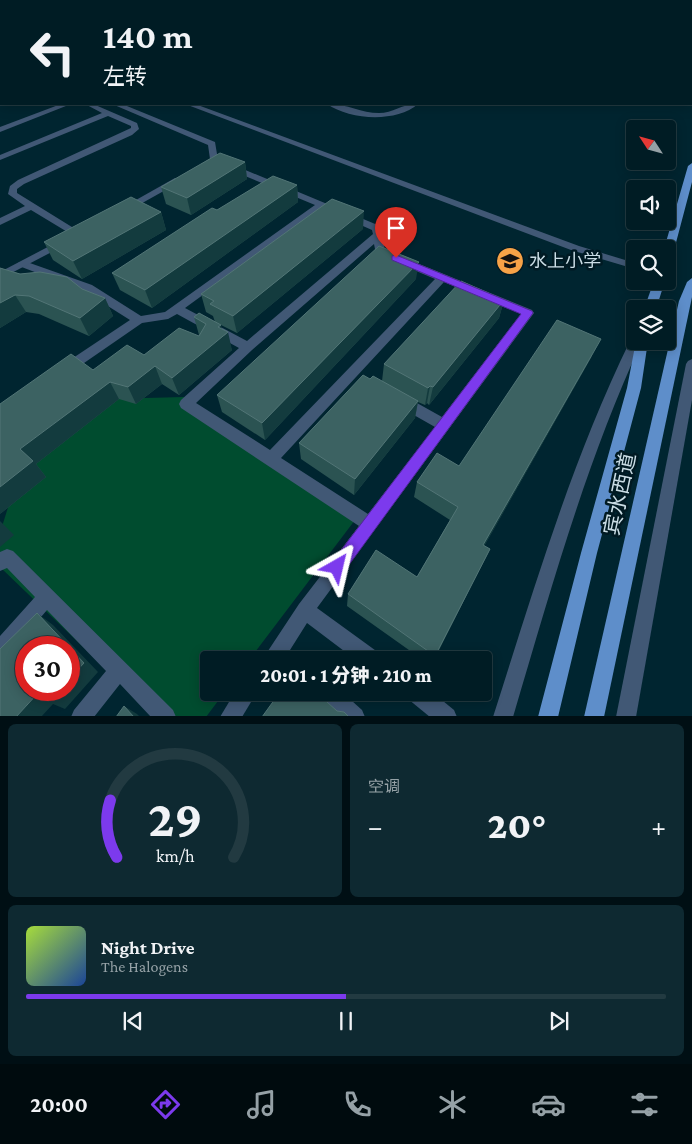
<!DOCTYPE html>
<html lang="zh">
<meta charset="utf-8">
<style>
body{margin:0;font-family:"Crimson Pro","Noto Sans SC",serif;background:#0e2931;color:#f1f3f6;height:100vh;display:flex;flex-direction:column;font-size:19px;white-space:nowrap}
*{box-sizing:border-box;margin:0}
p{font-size:16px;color:#95a1a6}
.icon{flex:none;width:28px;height:28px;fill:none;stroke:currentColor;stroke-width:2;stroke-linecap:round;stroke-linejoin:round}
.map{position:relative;height:716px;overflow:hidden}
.drawer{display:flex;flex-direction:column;gap:8px;padding:8px;background:#000f14;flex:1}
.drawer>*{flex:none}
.banner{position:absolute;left:0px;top:0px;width:692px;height:105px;box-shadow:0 2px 12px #0003,0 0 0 1px #223a41;background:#001c24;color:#f1f3f6;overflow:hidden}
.needle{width:32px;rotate:306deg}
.tools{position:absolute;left:626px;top:120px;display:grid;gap:10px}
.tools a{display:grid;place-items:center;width:50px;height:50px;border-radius:5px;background:#001c24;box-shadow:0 2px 12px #0003,0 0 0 1px #223a41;font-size:25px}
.speed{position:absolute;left:15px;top:636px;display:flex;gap:10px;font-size:25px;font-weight:700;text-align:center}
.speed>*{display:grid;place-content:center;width:65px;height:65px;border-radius:50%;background:#001c24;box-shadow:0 2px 12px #0003,0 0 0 1px #223a41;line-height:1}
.speed .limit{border:8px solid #d22;background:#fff;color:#111}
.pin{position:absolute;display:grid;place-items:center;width:42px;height:42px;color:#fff;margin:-51px -21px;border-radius:50% 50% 50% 0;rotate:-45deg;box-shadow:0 0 5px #0007}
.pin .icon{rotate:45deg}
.me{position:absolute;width:55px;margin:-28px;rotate:37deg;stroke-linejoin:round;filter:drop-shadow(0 0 4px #0008)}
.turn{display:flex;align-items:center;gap:18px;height:105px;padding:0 20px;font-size:22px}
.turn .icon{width:65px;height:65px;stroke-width:2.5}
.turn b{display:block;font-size:35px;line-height:42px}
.big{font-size:38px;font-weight:800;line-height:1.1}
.drawer .widget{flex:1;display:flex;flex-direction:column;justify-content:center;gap:8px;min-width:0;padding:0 18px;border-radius:8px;background:#0e2931}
.drawer .dial{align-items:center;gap:0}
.dial svg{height:130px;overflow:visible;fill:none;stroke:#223a41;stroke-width:7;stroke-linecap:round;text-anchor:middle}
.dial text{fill:#f1f3f6;stroke:none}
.song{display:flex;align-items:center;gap:15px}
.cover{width:60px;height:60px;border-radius:8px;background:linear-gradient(135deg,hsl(80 70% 55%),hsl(220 70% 35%))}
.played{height:5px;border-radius:2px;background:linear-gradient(90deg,#7c3aed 50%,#223a41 50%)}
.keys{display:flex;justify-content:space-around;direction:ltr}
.heat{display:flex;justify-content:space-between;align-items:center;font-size:28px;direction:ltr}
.drawer .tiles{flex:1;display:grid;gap:8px;grid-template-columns:1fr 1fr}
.widget:last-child{grid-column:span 2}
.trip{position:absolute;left:200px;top:651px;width:292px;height:50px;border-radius:5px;background:#001c24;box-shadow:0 2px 12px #0003,0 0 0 1px #223a41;font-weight:800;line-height:50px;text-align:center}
.dock{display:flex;height:80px;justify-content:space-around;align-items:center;background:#000b0e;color:#95a1a6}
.dock .icon{width:35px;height:35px}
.dock .selected{color:#7c3aed}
.dock b{font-size:22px;color:#f1f3f6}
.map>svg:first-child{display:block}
</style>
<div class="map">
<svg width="692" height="717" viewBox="0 0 692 717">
<rect width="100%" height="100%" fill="#002530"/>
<!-- green -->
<g fill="#004c2f">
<path d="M359,0H692V71L691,1Z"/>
<path d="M184,397L355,520L249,660H209V692L224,693L206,717L155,716L0,567V533L20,469L107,399Z"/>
</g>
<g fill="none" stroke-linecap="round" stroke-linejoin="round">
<!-- path -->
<g stroke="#65818a" stroke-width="1" stroke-dasharray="2 1" stroke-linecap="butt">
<path d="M381,0H413"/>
<path d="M496,0L504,1"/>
<path d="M598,0L603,1"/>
<path d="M625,1L628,0"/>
</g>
<!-- service -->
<path stroke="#415875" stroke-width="9" d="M279,1L282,0"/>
<!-- minor -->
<g fill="#415875" fill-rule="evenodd">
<rect x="0" y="62" width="1" height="4"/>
<rect x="0" y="81" width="1" height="4"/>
<path d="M0,101L1,104H4L0,106Z"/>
<path d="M61,104H71L0,132V127Z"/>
<path d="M85,104H93L137,123L139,129L132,135L24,184L17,189V193L80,232V236H74L31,210L0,225V218L25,206L8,194L10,186L18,180L131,128V126L108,116L0,160V155L102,113Z"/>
<path d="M185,104H195L579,246L635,263V269L571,250Z"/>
<path d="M327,104C345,103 361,113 379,113C393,113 404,103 418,104C396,123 350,120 327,104Z"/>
<path d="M231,164L380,226L385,250L532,310L534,313L317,608L379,653L381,660H356L307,623L290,650L296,660H262L299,604L359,526L181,408L179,404L181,400L239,348L177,314L168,319L142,323L71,372H61L60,369L61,366L130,320L84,291L19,266L18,264L19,262H27L92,285L141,316L165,312L315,205L228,169V165ZM322,208L372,230L373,234L247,341L185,308ZM374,244L376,254L435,279L270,450L196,403L252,350ZM444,282L521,314L442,417L408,398L403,397L398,398L396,402L398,406L435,427L368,514L281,458Z"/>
<path d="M7,549L13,551L173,710L176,717H151L120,684L94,717H71L74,710L106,671L47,610L7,657L0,659V636L35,597L7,568L0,571V552Z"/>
<path d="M235,692H257L242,717H220Z"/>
<path d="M316,692H342L362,710L365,717H339L319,699Z"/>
<path d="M405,692H432L454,710L457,717H430L408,699Z"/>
</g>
<!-- tertiary -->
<g fill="#415875" fill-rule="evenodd">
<path d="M0,51L1,52V56H0Z"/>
<path d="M112,104H122L215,142L218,160L207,168H201V164L210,159L208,145Z"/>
<path d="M175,178L179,181L178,183L128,211H122L120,209Z"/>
<path d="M63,239L68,242L67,244L0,279V272Z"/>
<path d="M635,337V341H642C586,462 551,589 513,717H493C534,589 571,462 630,341Z"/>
<path d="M692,359V400L636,717H616L686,364L688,361Z"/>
</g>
<!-- secondary -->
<g fill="#5276a5" fill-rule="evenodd">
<rect x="691" y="80" width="1" height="5"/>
<rect x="691" y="91" width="1" height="4"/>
</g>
<!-- primary -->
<g fill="#5e8eca" fill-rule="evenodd">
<path d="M692,163V182L673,254L668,257V249H664L688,166Z"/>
<path d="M692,278V297L604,717H584L679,301L687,282Z"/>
<path d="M654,281H665L656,309H644Z"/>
<path d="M636,341H648L641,388L597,553L558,717H538L581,553L627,388Z"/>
</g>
</g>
<!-- wall -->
<g fill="#2b5352">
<path d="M245,162L247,179L191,215L166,204L161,187Z"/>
<path d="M297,185L298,202L152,308L120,290L112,273L217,210Z"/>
<path d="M161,212L166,230L82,279L53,260L44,242Z"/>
<path d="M363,229L237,333L215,322L213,316L206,312L201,294Z"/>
<path d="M0,268L105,298L113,316L89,336L39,314L26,312L0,328Z"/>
<path d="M416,279L265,440L222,412L217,395Z"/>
<path d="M504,300L499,318L429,405L427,403L425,405L418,402L415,418L354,495L301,459L299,443L370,379L382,381L384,364Z"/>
<path d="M194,317L222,329L232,350L179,395L162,384L136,404L119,399L36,464L46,477L0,514L93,370L144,355L199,336L200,335H199Z"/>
<path d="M592,356L484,546L490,549L434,660H423L347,606L348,594L417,577L450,520L414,497L417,482L459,466Z"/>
</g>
<!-- shaded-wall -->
<g fill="#133b3e">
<path d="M245,162L247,179L191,215L187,198Z"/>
<path d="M297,185L298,202L152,308L145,290Z"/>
<path d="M364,211L363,229L237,333L233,316Z"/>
<path d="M161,212L166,230L82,279L73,261Z"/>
<path d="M419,262L416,279L265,440L262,423Z"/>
<path d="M15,295L26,312L0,328V303Z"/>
<path d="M105,298L113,316L89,336L80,318Z"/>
<path d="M504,300L499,318L429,405L433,387Z"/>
<path d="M221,325L224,336L228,332L232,350L179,395L172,378Z"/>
<path d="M601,339L592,356L477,559L483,545Z"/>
<path d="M155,366L162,384L136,404L128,387Z"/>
<path d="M110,382L119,399L36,464L46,477L0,514V487L20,449Z"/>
<path d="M430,386L427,403L425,405L428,388Z"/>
<path d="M418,401L415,418L354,495L355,479Z"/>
<path d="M0,521L14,535L0,547Z"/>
<path d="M37,613L53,625L98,672L65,709L53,704L41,717H16L39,692L58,690H69V679Z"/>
<path d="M124,706L137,714L140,717H134Z"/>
</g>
<!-- building -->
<g fill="#3c6262" stroke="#527576">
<path d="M220,153L245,162L187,198L161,187Z"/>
<path d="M273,176L297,185L145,290L112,273L212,208L217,210Z"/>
<path d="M131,197L161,212L73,261L44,242Z"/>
<path d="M332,199L364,211L233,316L210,304L214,301L201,294Z"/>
<path d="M379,246L419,262L262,423L217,395Z"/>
<path d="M0,268L20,274L40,272L67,277L82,289L105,298L80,318L29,296L15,295L0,303Z"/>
<path d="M461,281L504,300L433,387L430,386L428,388L384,364Z"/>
<path d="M199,313L221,325L218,327L228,332L172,378L155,366L128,387L110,382L20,449L33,461L0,487V404L71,354L93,370L127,345L144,355L179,328L199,336L206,324L194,317Z"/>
<path d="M557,320L601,339L483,545L490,549L435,656L348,594L376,550L417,577L458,507L417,482L437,453L459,466Z"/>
<path d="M363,375L370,379L373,376L418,401L355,479L299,443Z"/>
<path d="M37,613L84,663L69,679V648H26V690H58L48,702L39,692L16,717H0V649Z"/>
<path d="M280,692H316L337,711L344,712L349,717H262Z"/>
<path d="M124,706L134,717H116Z"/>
</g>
<!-- route -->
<path fill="#7c3aed" stroke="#51269a" d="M396,255L532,311L533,313L343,573L337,575L332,573L330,567L332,562L521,314L392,260V256Z"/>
<!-- icons -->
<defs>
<g id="school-disc" transform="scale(1.4375)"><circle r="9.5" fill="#f6a247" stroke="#001a23"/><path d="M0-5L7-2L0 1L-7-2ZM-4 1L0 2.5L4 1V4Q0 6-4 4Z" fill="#111"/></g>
</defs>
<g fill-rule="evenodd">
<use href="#school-disc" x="510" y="261"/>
</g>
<g text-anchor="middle" stroke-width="5" stroke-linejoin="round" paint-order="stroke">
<!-- poi labels -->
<g font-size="18" fill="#cadde5" stroke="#001a23" text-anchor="start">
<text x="529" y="267">水上小学</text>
</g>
<!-- near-street labels -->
<g font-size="21" fill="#cadde5" stroke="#001a23">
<text transform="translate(620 494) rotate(-78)" y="7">宾水西道</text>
</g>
</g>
</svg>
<div class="tools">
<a><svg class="needle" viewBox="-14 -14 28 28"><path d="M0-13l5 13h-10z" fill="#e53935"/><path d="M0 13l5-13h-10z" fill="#95a1a6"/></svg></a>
<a><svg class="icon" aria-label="sound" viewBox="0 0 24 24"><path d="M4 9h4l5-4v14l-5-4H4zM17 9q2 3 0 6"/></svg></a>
<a><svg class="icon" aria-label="search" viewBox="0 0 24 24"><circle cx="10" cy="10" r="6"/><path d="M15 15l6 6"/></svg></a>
<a><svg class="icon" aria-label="layers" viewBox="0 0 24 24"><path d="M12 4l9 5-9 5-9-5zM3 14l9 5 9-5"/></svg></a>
</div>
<div class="speed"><div class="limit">30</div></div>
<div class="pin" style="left:396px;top:258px;background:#d93025"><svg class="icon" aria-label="arrive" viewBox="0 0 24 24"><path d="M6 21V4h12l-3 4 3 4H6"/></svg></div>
<svg class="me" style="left:337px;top:567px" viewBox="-20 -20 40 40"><path d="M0-17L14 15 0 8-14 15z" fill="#7c3aed" stroke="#fff" stroke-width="4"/></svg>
<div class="trip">20:01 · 1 分钟 · 210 m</div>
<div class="banner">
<div class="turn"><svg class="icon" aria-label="left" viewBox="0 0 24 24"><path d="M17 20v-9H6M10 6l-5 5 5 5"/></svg><div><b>140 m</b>左转</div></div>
</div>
</div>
<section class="drawer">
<div class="tiles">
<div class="widget dial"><svg viewBox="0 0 100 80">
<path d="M14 69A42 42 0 1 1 86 69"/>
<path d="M14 69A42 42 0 0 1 10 34" stroke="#7c3aed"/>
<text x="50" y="56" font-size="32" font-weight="700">29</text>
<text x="50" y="72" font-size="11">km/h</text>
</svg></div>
<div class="widget"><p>空调</p>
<div class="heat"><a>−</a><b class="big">20°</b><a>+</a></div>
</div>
<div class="widget">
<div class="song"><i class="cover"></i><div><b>Night Drive</b><p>The Halogens</p></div></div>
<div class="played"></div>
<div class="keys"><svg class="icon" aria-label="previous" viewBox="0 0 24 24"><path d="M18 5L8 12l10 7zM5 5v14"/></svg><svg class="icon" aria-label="pause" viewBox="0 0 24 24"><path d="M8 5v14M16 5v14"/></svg><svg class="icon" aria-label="next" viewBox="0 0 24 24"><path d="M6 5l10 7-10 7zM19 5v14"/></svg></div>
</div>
</div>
</section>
<nav class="dock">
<b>20:00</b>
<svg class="icon selected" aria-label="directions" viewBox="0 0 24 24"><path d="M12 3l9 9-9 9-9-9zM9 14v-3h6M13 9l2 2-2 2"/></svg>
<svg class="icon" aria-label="music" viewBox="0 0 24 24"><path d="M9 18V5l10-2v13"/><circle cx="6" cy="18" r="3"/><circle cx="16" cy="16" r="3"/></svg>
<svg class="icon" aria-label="phone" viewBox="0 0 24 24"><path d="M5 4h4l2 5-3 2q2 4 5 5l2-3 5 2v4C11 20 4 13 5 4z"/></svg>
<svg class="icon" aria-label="climate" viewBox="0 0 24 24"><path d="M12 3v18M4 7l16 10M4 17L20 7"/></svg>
<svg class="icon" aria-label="car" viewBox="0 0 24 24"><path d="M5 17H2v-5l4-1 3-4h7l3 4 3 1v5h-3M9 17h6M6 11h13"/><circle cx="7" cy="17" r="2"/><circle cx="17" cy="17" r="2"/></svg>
<svg class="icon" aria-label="filters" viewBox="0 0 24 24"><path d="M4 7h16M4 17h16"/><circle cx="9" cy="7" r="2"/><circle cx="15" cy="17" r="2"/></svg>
</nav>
